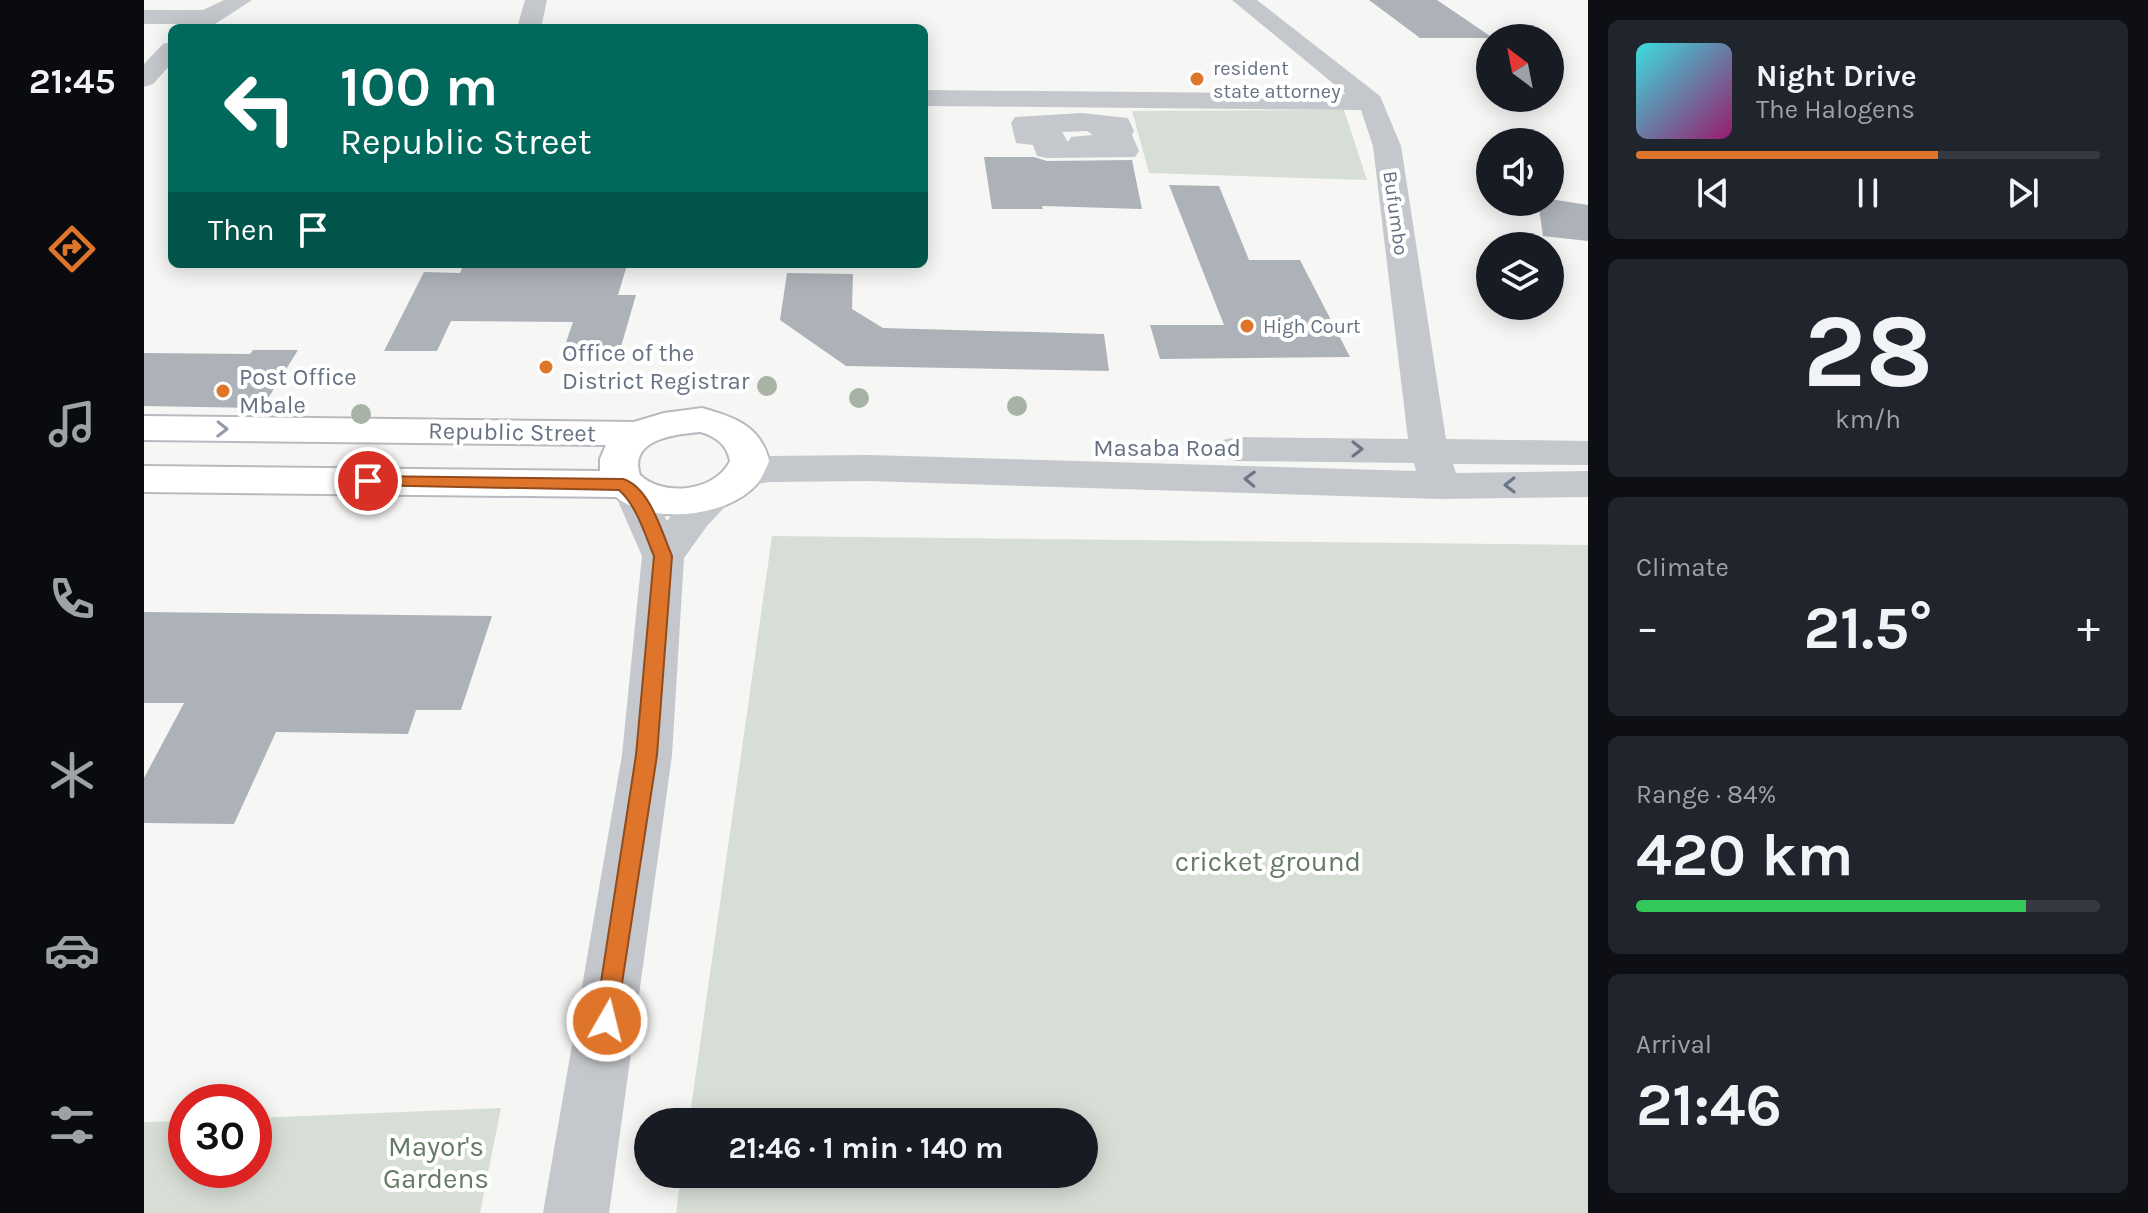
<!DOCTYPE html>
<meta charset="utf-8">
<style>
body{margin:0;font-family:Karla,sans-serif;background:#20242c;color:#f1f3f6;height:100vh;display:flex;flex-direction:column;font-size:30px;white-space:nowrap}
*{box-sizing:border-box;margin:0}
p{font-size:26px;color:#9ea1a6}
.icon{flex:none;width:44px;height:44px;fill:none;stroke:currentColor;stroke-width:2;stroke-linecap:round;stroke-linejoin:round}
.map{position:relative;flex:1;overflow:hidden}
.sheet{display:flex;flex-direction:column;gap:20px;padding:20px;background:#0d0f14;width:560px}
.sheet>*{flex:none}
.banner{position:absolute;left:24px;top:24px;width:760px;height:244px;border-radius:12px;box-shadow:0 4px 20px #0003;background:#00695c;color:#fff;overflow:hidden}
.needle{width:52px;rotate:328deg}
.buttons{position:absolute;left:1332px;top:24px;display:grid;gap:16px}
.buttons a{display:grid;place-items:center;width:88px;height:88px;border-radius:50%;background:#171b24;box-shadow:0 4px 20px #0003;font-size:40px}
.speed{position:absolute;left:24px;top:1084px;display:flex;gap:16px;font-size:40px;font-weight:700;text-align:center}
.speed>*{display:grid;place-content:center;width:104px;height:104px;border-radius:50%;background:#171b24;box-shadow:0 4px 20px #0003;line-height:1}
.speed .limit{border:12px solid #d22;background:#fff;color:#111}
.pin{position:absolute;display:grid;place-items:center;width:68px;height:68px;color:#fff;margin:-34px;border:4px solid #fff;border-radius:50%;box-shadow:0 2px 8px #0007}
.me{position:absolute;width:88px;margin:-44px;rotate:8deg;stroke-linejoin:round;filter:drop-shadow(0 0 6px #0008)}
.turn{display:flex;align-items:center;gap:28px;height:168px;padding:0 40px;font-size:36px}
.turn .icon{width:104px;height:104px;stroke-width:2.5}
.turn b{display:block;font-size:56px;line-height:68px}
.then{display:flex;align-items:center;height:76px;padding:0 40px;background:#0003;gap:16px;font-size:30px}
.big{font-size:60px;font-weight:700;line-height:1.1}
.sheet .card{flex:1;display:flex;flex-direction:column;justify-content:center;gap:12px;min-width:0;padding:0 28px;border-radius:12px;background:#20242c}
.sheet .dial{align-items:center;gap:0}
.dial b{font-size:104px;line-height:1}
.song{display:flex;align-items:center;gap:24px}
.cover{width:96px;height:96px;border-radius:12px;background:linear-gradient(135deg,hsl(180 70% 55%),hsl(320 70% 35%))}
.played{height:8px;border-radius:4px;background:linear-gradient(90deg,#df742b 65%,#363941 65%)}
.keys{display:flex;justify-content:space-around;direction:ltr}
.heat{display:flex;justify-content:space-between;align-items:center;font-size:44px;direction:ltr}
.charge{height:12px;border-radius:6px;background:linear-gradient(90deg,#34c759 84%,#363941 0)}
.trip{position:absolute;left:490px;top:1108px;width:464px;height:80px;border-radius:40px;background:#171b24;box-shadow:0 4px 20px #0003;font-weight:700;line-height:80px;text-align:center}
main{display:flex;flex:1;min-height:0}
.tab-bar{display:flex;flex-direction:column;width:144px;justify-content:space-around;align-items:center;background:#090b0e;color:#9ea1a6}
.tab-bar .icon{width:56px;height:56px}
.tab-bar .current{color:#df742b}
.tab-bar b{font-size:36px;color:#f1f3f6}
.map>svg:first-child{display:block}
</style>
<main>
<nav class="tab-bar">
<b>21:45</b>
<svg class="icon current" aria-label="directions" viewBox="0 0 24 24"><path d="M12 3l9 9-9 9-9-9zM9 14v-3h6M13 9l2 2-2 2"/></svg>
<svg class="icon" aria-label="music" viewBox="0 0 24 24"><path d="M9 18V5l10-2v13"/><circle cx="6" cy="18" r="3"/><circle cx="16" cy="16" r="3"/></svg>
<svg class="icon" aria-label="phone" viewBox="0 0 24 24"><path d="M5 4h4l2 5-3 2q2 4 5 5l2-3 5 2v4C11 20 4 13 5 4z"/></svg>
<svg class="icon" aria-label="climate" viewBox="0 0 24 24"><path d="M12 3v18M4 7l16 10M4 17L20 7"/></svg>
<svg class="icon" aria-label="car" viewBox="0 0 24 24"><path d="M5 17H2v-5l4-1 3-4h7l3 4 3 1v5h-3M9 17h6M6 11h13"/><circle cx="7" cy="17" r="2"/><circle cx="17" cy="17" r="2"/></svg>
<svg class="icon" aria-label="filters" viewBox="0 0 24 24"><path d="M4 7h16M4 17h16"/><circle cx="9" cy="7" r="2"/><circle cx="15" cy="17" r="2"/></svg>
</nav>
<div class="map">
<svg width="1444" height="1213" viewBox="0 0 1444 1213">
<rect width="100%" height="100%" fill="#f6f7f4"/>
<!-- green -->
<g fill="#d7ded5">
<path d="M1200,110L1223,180L1005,173L988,111Z"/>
<path d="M628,536L1444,545V1213H532L537,1174H940V1122H545Z"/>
<path d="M357,1108L336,1213H0V1122L42,1121V1170H110V1118Z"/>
</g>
<!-- building -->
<g fill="#adb2b9">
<path d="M1225,0H1293L1349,38H1276Z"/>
<path d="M840,157H890L903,161L988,160L998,209L898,206L899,209H848Z"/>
<path d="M1025,185L1075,186L1105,260H1156L1206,357L1016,359L1006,325H1080Z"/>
<path d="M1406,199L1444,205V241L1399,236L1394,202H1406Z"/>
<path d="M320,264L483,265L474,295H492L474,357H417L429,322L307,321L293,351H240L280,272L316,273Z"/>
<path d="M643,273L709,274L708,309L739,328L960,334L965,371L702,366L636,320Z"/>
<path d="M109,350H154L118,408L0,406V353L106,354Z"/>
<path d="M0,612L348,616L317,710H272L264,734L132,732L90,824L0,823V778L40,703H0Z"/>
</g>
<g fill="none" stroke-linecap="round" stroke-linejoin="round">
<!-- major casing -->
<g stroke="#b7babf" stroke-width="4">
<path id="major" d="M558,408C590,417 617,426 625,461C622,469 618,478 613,484C583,518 506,525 472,497L0,492V466L456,471V459L462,445L0,440V416L490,422L520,413ZM557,432C573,437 583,445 586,461C571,492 519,497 496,475C484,439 532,434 557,432Z"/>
</g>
<!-- minor -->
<g fill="#c4c7cb" fill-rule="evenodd">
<path d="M80,0H108L65,28H39L42,24H0V10H59Z"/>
<path d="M381,0H403L397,28H373Z"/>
<path d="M1088,0H1113L1236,96L1257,146L1302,439L1444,441V465L1309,464L1312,473L1444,471V497L1296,499L725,481L624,482L599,487L585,483L579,474L585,465L624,456L725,455L1272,471L1270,463L1093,461L1079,458L1074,449L1079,440L1093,437L1264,439L1229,146L1217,110L780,106V90L1202,94Z"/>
<path d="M28,42V63L9,84L0,87V64L19,44Z"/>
<path d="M938,113L984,118L990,131L988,135L995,151L991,157L903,158L893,156L889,145L872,143L867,123L871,117ZM943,131L949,135L927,137L924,142L918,132Z"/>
<path d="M491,481L505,485L523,521C540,499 557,479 585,487L591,496L563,526L540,558L528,755L465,1213H399L478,755L498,556L471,494L477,485Z"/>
</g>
<!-- major -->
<use href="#major" fill="#fff" fill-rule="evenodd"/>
</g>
<!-- trees -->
<g fill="#a7b3a5">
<circle cx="623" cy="386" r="10"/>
<circle cx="715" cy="398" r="10"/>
<circle cx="873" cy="406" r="10"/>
<circle cx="217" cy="414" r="10"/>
</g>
<!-- one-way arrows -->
<defs><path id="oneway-chevron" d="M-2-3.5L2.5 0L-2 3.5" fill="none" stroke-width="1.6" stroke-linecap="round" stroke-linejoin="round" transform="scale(2)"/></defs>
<use stroke="#949ca9" href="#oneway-chevron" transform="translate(78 429) rotate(1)"/>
<g stroke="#6b7688">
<use href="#oneway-chevron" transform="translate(1213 449)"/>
<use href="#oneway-chevron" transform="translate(1106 479) rotate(-178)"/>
<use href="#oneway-chevron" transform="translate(1366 485) rotate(179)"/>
</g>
<!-- route -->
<path fill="#df742b" stroke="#914b1c" stroke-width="2" d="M224,476L479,479C506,487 518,533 528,556L513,755L471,1029L463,1033L454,1029L451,1021L492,755L510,556C501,535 493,506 475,490L218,485V477Z"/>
<!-- markers -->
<g fill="#df742b" stroke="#fff" stroke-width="3">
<circle cx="1053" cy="79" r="8"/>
<circle cx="1103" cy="326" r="8"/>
<circle cx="402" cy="367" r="8"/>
<circle cx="79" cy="391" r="8"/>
</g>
<g text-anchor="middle" stroke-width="8" stroke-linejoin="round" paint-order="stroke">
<!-- far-poi labels -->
<g font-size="20" fill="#667284" stroke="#fff" text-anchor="start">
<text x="1069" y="75">resident<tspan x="1069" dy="23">state attorney</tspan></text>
<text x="1119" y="333">High Court</text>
</g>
<!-- far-street labels -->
<g font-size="20" fill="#667284" stroke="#fff">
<text transform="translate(1252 213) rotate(82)" y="7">Bufumbo</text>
</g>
<!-- poi labels -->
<g font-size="24" fill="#667284" stroke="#fff" text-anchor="start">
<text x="418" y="361">Office of the<tspan x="418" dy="28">District Registrar</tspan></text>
<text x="95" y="385">Post Office<tspan x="95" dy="28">Mbale</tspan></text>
</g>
<!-- street labels -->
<g font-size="24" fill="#667284" stroke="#fff">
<text transform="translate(368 432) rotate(1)" y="8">Republic Street</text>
<text x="1023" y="456">Masaba Road</text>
</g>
<!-- near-park labels -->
<g font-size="28" fill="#667b65" stroke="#fff">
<text x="1124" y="871">cricket ground</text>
<text x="292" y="1156">Mayor's<tspan x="292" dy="32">Gardens</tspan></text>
</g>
</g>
</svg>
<div class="buttons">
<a><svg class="needle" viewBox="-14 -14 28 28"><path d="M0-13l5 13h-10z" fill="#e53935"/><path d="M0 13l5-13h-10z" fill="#9ea1a6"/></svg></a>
<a><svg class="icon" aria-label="sound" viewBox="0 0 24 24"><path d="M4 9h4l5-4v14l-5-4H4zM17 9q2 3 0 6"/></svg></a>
<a><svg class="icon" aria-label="layers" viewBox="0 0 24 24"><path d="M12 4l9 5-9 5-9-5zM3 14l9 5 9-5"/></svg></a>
</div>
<div class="speed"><div class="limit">30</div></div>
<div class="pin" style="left:224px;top:481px;background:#d93025"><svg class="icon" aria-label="arrive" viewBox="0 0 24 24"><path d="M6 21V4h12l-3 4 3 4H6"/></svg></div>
<svg class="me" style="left:463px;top:1021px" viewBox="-20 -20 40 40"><circle r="17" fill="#df742b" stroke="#fff" stroke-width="3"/><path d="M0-11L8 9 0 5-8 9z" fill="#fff"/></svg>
<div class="trip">21:46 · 1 min · 140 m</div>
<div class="banner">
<div class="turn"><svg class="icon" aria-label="left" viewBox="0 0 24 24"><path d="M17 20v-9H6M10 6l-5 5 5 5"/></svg><div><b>100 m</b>Republic Street</div></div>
<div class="then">Then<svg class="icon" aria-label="arrive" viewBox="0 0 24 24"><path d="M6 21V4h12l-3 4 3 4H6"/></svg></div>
</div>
</div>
<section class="sheet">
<div class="card">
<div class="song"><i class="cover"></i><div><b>Night Drive</b><p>The Halogens</p></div></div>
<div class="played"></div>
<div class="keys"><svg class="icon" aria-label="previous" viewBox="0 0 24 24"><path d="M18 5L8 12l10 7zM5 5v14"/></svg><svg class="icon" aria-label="pause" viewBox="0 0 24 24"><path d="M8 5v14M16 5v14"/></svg><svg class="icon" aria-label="next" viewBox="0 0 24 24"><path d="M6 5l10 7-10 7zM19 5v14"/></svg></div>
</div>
<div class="card dial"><b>28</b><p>km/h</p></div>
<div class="card"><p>Climate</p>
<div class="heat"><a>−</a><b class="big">21.5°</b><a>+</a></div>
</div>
<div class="card"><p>Range · 84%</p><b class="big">420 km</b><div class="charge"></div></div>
<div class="card"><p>Arrival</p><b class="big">21:46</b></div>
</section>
</main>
